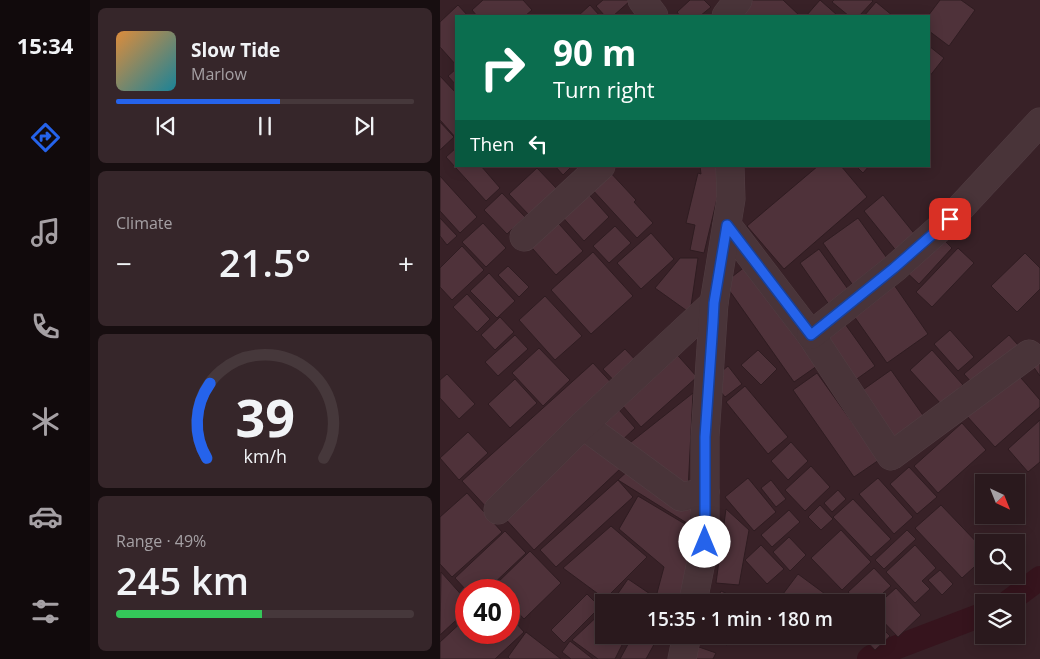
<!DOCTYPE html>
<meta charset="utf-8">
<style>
body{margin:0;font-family:"Open Sans",sans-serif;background:#36262a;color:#f1f3f6;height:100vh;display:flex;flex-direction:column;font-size:19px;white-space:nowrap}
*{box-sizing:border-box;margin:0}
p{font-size:16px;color:#a5a0a4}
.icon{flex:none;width:28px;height:28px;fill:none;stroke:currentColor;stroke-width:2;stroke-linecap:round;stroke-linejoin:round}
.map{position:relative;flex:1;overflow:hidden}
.side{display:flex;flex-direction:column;gap:8px;padding:8px;background:#170e10;width:350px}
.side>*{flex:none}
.top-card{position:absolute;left:15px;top:15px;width:475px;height:152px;border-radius:0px;box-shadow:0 2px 12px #0003,0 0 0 1px #46383b;background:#0b6e4f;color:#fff;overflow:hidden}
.needle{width:32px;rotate:137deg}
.buttons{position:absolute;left:535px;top:474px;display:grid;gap:10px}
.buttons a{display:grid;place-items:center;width:50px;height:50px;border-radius:0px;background:#2a191d;box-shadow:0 2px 12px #0003,0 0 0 1px #46383b;font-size:25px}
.speed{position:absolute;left:15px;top:579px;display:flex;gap:10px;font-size:25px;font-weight:700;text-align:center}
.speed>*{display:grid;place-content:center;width:65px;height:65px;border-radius:50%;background:#2a191d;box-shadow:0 2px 12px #0003,0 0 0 1px #46383b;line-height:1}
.speed .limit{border:8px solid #d22;background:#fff;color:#111}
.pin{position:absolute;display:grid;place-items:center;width:42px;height:42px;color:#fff;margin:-21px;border-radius:10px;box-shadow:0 2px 8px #0006}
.me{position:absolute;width:55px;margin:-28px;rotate:0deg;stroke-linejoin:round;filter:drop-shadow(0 0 4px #0008)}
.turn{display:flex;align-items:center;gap:18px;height:105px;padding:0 15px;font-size:22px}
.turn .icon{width:65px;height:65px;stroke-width:2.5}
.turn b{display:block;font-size:35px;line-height:42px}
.then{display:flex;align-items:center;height:48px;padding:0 15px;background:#0003;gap:10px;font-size:19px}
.big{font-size:38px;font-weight:600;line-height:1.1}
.side .widget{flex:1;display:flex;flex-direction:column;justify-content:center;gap:8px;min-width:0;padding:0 18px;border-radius:8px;background:#36262a}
.side .dial{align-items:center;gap:0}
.dial svg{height:130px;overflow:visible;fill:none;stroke:#46383b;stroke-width:7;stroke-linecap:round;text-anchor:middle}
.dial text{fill:#f1f3f6;stroke:none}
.song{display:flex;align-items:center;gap:15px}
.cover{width:60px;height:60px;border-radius:8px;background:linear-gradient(135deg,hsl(30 70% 55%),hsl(190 70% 35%))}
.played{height:5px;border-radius:2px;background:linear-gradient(90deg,#2563eb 55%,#46383b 55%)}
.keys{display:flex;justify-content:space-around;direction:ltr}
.heat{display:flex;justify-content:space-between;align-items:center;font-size:28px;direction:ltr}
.charge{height:8px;border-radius:4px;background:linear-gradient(90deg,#34c759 49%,#46383b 0)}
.trip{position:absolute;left:155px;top:594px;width:290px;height:50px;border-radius:0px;background:#2a191d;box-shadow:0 2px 12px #0003,0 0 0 1px #46383b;font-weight:600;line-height:50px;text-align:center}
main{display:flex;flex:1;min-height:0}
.tab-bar{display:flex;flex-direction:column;width:90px;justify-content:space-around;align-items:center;background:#110a0c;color:#a5a0a4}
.tab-bar .icon{width:35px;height:35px}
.tab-bar .current{color:#2563eb}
.tab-bar b{font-size:22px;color:#f1f3f6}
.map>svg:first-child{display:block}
</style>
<main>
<nav class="tab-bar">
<b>15:34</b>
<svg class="icon current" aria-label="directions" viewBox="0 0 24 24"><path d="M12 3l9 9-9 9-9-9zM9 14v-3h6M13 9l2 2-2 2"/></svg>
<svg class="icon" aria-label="music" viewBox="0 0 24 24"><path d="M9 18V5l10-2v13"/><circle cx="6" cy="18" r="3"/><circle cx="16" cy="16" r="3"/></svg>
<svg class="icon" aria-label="phone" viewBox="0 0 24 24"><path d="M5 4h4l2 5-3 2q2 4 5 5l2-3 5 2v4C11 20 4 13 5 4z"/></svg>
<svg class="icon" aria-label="climate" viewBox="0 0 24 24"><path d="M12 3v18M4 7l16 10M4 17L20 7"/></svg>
<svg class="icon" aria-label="car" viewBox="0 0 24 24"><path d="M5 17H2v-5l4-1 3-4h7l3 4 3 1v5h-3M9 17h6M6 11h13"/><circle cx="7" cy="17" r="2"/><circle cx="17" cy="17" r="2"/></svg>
<svg class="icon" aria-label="filters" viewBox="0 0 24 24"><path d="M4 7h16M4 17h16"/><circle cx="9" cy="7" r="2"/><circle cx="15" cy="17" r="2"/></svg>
</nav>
<section class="side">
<div class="widget">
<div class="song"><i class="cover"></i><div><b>Slow Tide</b><p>Marlow</p></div></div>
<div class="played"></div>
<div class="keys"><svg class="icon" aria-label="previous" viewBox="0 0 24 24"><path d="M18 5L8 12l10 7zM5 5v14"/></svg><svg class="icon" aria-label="pause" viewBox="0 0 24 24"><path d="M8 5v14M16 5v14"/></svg><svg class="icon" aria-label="next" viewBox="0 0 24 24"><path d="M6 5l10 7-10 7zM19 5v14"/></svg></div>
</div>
<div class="widget"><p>Climate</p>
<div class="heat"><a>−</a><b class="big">21.5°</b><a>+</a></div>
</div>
<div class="widget dial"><svg viewBox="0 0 100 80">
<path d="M14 69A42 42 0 1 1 86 69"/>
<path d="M14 69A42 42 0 0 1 16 23" stroke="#2563eb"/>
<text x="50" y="56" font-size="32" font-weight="700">39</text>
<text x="50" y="72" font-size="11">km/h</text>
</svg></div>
<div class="widget"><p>Range · 49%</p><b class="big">245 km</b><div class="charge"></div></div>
</section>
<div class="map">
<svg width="600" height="659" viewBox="0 0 600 659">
<rect width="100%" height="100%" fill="#382127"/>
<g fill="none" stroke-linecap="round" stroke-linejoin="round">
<!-- canal -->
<g stroke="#36141d" stroke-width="24">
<path d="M568,602L600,578"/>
<path d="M429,659L431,657L544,614"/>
</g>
</g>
<!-- building -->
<g fill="#4f323a" stroke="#2f1c21">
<path d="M43,0H83L92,10L85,16H37L32,10Z"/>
<path d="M163,0H189L190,1L173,16H165L156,6Z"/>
<path d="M250,0H264L271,7L260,16H240L237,12Z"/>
<path d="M310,0H343L360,16H295Z"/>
<path d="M380,0L397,15L395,16H366Z"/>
<path d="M394,0H432L433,1L419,16H409L392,2Z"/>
<path d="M500,0H521L535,10L509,46L489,31L488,16Z"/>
<path d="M436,2L453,16H424Z"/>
<path d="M18,5L28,16H16V65L0,47V22Z"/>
<path d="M150,5L160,16H138Z"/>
<path d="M489,46L504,58L489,77Z"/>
<path d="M16,69V85L8,76Z"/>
<path d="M0,76L16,93V138L0,120Z"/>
<path d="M0,122L14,137L0,150Z"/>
<path d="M16,148V166H41L60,188L46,201L6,157Z"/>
<path d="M115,166H132L123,175Z"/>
<path d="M260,166H281L282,178L264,253L250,250L255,225L246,223L258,173L261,174Z"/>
<path d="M378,166H401L427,197L344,269L307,226Z"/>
<path d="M416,166H429L423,173Z"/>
<path d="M97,168L117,189L89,215L69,194Z"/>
<path d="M168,170L196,200L194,202L213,223L197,238L150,187Z"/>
<path d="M0,176L37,217L20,233L0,211Z"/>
<path d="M144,189L169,217L144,241L118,212Z"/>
<path d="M62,193L85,217L67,234L44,210Z"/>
<path d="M443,195L481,242L462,258L424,211Z"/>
<path d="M112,216L143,251L116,275L85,240Z"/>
<path d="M0,218L17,236L7,245L0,236Z"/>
<path d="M418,218L452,265L417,291L383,243Z"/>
<path d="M43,223L66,248L46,267L22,242Z"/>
<path d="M175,226L191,243L169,263L153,246Z"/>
<path d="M211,233L234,259L201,289L177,263Z"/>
<path d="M497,233L512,248L479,284L463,269Z"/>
<path d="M22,246L44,270L12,300L0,287V268Z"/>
<path d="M518,248L534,263L492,307L476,292Z"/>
<path d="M379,249L410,292L390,306L360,263Z"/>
<path d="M153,252L193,296L151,334L111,290Z"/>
<path d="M585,253L600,268V289L577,312L551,286Z"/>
<path d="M240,258H258L250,313L215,288Z"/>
<path d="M68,266L89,287L79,297L58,275Z"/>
<path d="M306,266L377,366L354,382L284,283Z"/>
<path d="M49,273L75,301L57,318L30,291Z"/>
<path d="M450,279L488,334L447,363L409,309Z"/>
<path d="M27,294L50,319L37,332L13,307Z"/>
<path d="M105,296L142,336L115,360L79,320Z"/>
<path d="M60,317L74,332L55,350L41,335Z"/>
<path d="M403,321L435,366L414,381L382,336Z"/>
<path d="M510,330L534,357L518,371L494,344Z"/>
<path d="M75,335L88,349L58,376L45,362Z"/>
<path d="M569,335L578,345L534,385L524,374Z"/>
<path d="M99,348L130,380L103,406L72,373Z"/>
<path d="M185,349L202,367L180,387L163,369Z"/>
<path d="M232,349L257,377L201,427L176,398Z"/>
<path d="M318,350L337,369L321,385L301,365Z"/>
<path d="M492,350L523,385L501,404L470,370Z"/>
<path d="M600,355V376L590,362Z"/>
<path d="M153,363L178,390L48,509L22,481Z"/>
<path d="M288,366L302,384L285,397L271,380Z"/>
<path d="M451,370L487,421L452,445L417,394Z"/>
<path d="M575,371L600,400V407L555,447L526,415Z"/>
<path d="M377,373L439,460L414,477L353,390Z"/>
<path d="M7,374L35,404L19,419L0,398V380Z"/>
<path d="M75,379L97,403L70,428L48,404Z"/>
<path d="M305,386L348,437L328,454L286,402Z"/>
<path d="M253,393L248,490L186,446Z"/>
<path d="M172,402L195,428L176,446L152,420Z"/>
<path d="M600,420V462L588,472L568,449Z"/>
<path d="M522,423L546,450L498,493L474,466Z"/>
<path d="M28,432L48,453L19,480L0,458Z"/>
<path d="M147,433L180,469L94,550L61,514Z"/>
<path d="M351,442L368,461L348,480L331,461Z"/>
<path d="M371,466L390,487L365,511L345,490Z"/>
<path d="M469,467L497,497L477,514L450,484Z"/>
<path d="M191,468L252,506L250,525L178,480Z"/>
<path d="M308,478L336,512L314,531L285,497Z"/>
<path d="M438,478L473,517L454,534L419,494Z"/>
<path d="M178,480L193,497L116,567L100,550Z"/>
<path d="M331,480L346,499L336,507L321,488Z"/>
<path d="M398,490L406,499L392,512L384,503Z"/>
<path d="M27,493L62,532L12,577L0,564V517Z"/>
<path d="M198,496L250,527L252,569L242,602H233L217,593L224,567L179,529Z"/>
<path d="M413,499L451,539L431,557L393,517Z"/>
<path d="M380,505L393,519L381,530L368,517Z"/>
<path d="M501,505L544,550V558L522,578L475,528Z"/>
<path d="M286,509L309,530L299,585L276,583Z"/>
<path d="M349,510L360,522L332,547L321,535Z"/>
<path d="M171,526L207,557L165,599L123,568Z"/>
<path d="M401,530L431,562L402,590L371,558Z"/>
<path d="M467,530L476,539L444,569L435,560Z"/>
<path d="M65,531L86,553L47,590H26L15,578Z"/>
<path d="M349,537L366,555L350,571L333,552Z"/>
<path d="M321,545L344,569L327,584L305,560Z"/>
<path d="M475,545L496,568L482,581L490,589L475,603L446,572Z"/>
<path d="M90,551L121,583L84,619L69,603V590H56L53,587Z"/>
<path d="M434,568L451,586L433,602H419L408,592Z"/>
<path d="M500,570L513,584L502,595L488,580Z"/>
<path d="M1,572L26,600V611L0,635Z"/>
<path d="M358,574L396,602H337Z"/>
<path d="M188,579L222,602H172Z"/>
<path d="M456,588L481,615L458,637L436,614V606Z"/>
<path d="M281,591L305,602H276Z"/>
<path d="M147,594L160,607L124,643L111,630Z"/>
<path d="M164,610V635H187L175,659H158L132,640Z"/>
<path d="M69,615L84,632L55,659H0V642L26,618V632H69Z"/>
<path d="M436,622L450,636L435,650L421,635H436Z"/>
<path d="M86,632L121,659H70L68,657Z"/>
<path d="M193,635H209L217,639L206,659H180Z"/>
<path d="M264,635H291L287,645Z"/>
<path d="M361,635H380L373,644Z"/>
<path d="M130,641L153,659H131L122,652Z"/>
<path d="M259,647L276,653L273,659H254Z"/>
</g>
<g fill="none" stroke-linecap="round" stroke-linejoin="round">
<!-- minor casing -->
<g stroke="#523e43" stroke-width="29">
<g id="minor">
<path d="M202,0L214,16"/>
<path d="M286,16L298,0"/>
<path d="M287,225L371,335L451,456L589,354"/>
<path d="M84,237L161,166"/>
<path d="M371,335L455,268L510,219L600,122"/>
<path d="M143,425L241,497L265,492"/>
<path d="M58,510L143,425L274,303"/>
<path d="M253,602L265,542V437L274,303L291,199L290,166"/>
<path d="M242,659L247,635"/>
</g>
</g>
<!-- minor -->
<use href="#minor" stroke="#493439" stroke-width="28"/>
</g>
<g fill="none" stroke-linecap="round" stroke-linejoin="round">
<!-- route casing -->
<g stroke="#184099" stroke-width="12">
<path id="route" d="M265,542V437L273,322L274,303L287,225L371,335L454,268L510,219"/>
</g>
<!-- route -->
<use href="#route" stroke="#2563eb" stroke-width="9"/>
</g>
</svg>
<div class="buttons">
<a><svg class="needle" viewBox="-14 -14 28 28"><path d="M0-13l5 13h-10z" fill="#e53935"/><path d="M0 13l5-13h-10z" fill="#a5a0a4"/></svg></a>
<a><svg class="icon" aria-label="search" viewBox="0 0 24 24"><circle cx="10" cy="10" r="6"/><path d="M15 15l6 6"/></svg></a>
<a><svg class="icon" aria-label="layers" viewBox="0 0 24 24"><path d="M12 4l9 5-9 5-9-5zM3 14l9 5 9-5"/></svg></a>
</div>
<div class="speed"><div class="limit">40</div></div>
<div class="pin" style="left:510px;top:219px;background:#d93025"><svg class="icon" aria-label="arrive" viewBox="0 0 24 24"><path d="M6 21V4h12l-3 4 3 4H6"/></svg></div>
<svg class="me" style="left:265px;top:542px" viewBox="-20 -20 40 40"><circle r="19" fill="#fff"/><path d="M0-13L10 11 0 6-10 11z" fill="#2563eb"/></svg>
<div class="trip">15:35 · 1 min · 180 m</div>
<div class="top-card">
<div class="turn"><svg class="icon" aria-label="right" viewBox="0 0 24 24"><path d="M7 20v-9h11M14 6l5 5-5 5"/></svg><div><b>90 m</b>Turn right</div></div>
<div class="then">Then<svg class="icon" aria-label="left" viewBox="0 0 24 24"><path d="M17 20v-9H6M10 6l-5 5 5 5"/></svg></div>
</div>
</div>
</main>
